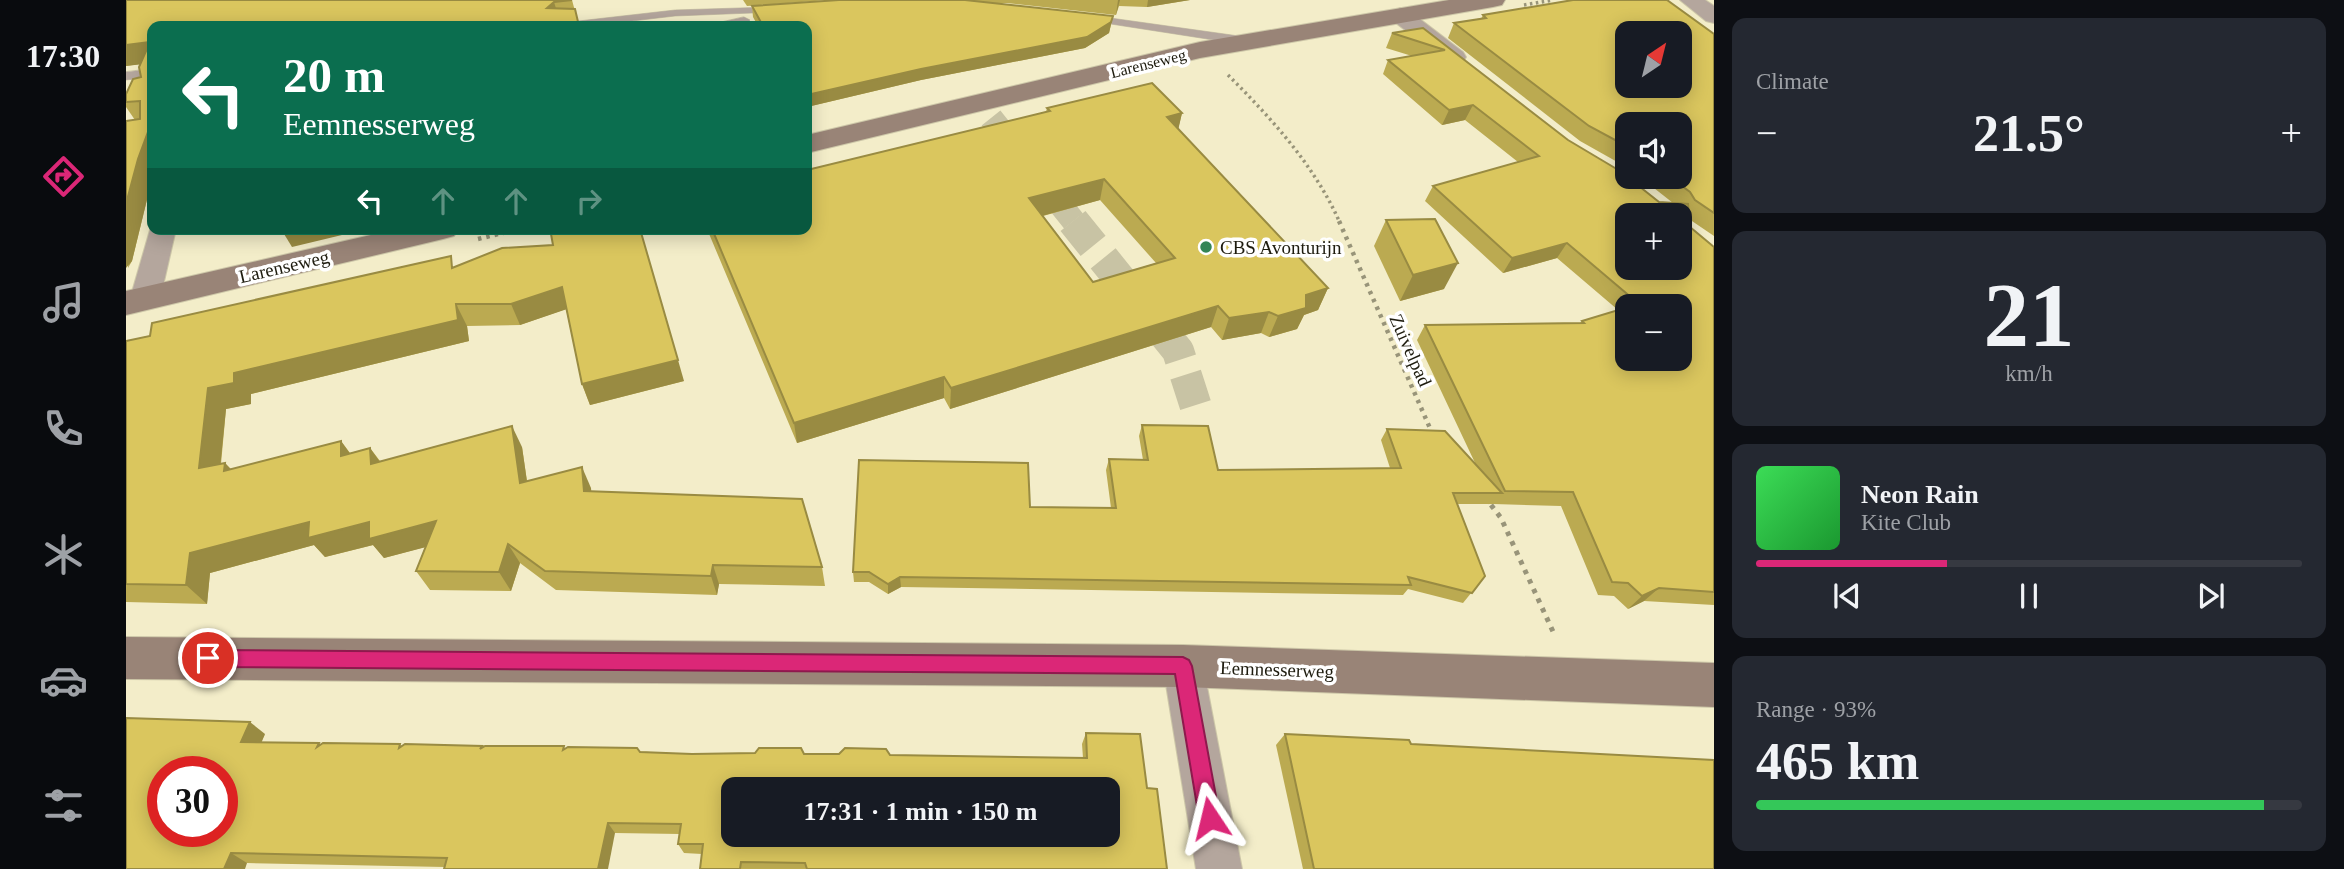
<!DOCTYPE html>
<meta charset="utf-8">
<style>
body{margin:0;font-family:"Times New Roman",serif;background:#242831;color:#f1f3f6;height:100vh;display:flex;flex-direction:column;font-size:26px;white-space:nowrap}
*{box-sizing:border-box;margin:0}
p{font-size:23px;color:#9ea1a6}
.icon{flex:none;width:38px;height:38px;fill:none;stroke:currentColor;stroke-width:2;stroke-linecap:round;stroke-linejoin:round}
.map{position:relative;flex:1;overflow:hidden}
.sheet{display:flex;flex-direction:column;gap:18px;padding:18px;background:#0d0f14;width:630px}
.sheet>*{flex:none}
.guide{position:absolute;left:21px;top:21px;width:665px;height:214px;border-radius:14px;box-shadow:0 4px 18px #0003;background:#0b6e4f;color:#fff;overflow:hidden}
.needle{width:46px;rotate:35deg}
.buttons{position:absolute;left:1489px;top:21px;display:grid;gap:14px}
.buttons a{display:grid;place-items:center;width:77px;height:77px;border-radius:14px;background:#171b24;box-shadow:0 4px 18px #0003;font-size:35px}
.speed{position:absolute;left:21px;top:756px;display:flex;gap:14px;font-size:35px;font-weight:700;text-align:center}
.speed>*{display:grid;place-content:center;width:91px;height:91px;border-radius:50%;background:#171b24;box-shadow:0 4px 18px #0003;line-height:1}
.speed .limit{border:10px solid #d22;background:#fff;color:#111}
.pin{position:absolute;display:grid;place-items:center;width:60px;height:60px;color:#fff;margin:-30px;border:4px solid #fff;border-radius:50%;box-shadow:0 2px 7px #0007}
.me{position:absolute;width:77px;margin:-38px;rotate:350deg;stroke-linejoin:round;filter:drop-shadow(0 0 5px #0008)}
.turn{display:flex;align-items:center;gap:24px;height:147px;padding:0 21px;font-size:32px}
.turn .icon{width:91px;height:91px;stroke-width:2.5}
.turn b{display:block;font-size:49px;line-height:60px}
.lanes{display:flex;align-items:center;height:66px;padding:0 21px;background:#0003;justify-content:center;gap:35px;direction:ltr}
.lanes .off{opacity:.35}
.big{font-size:52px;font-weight:700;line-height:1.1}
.sheet .widget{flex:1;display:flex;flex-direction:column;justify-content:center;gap:10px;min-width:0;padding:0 24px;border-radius:14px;background:#242831}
.sheet .dial{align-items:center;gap:0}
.dial b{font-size:91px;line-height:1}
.song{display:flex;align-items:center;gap:21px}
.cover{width:84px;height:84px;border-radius:10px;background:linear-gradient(135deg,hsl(130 70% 55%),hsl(130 70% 35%))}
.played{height:7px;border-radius:4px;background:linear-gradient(90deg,#db2777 35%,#363941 35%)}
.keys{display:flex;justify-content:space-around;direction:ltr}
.heat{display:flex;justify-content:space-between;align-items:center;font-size:38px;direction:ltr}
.charge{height:10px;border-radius:5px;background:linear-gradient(90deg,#34c759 93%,#363941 0)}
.trip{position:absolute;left:595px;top:777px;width:399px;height:70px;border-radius:14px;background:#171b24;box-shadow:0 4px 18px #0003;font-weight:700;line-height:70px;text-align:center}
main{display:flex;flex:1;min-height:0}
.tab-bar{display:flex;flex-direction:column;width:126px;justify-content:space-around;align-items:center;background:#090b0e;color:#9ea1a6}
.tab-bar .icon{width:49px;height:49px}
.tab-bar .active{color:#db2777}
.tab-bar b{font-size:32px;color:#f1f3f6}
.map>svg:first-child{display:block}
</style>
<main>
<nav class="tab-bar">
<b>17:30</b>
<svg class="icon active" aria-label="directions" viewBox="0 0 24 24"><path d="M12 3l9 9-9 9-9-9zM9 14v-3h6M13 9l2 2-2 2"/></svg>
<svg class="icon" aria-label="music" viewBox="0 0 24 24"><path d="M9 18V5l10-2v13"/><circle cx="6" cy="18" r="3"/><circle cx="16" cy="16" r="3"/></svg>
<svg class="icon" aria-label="phone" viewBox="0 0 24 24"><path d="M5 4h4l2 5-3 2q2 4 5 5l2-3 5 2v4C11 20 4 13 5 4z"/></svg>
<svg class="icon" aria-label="climate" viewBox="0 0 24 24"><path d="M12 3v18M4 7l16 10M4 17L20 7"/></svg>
<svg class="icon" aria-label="car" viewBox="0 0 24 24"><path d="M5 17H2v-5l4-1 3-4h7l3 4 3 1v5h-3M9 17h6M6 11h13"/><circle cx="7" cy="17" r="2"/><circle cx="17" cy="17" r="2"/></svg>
<svg class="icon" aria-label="filters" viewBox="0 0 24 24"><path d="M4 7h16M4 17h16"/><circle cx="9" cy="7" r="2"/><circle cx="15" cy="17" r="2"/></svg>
</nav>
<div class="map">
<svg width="1588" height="869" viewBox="0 0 1588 869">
<rect width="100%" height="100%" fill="#f3edc9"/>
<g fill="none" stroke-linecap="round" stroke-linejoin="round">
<!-- street-tunnel-far1 -->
<path stroke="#c8c3a4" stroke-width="24" stroke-dasharray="24 12" stroke-linecap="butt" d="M865,118L949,223"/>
<!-- street-tunnel -->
<path stroke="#c8c3a4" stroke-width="32" stroke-dasharray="32 16" stroke-linecap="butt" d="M947,221L1052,351L1073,416"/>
<!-- lane casing -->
<g stroke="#cdc7a8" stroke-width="1">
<g id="lane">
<path d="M649,7L653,8V12L549,16L463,26H429L435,23L549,10Z"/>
<path d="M963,15L1120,37L1126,41L1120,45L959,20V16Z"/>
<path d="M618,17L624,20L622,22L602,26H578Z"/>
<path d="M26,69V77L0,80V72Z"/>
</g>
</g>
<!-- street casing -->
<g stroke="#cdc7a8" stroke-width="2">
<g id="street">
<path d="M1554,0H1579L1588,6V23L1580,21Z"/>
<path d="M1274,8L1282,10L1337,52L1340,57L1337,62H1321L1266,20L1263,15Z"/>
<path d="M26,223V229H50L34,299L29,306L19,309L9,306L4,299Z"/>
<path d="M1057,648L1071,653L1077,666L1116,869H1070L1037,666L1043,653Z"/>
</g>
</g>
<!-- secondary casing -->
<g stroke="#cdc7a8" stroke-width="2">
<g id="secondary">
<path d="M1323,0H1379L1376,5L1367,7L1074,58L681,153V135L1074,42Z"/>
<path d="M271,229H333L328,236L317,239L0,315V291Z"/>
<path d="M0,637L1057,645L1588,663V707L1057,687L0,679Z"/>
</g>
</g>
<!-- path-far2 -->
<g stroke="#989479" stroke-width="3.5" stroke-dasharray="2.5 3.5" stroke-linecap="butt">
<path d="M1398,5L1427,0"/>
<path d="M1102,75C1146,119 1189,166 1214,223"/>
</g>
<!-- path-far1 -->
<g stroke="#989479" stroke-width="4.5" stroke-dasharray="3.5 5" stroke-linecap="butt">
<path d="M1213,221L1307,435"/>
<path d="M352,239L393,229"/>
<path d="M1362,500L1367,506"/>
</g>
<!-- path -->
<path stroke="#989479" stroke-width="5" stroke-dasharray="4.5 6" stroke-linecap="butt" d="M1365,505L1375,518L1429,636"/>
<!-- lane -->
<use href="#lane" fill="#b4a69d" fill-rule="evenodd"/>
<!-- street -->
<use href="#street" fill="#b4a69d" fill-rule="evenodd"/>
<!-- secondary -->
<use href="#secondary" fill="#998477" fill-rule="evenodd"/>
</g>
<!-- wall -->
<g fill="#bbaa51" fill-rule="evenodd">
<path d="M0,0H446L453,26H26V179L6,261L2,268L9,120L0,107V94L15,77L14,64L0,66Z"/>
<path d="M617,0H702L621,6Z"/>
<path d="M713,0H1064L1021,7L993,6L990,15L881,3H862L987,16L983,33L959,48L795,80L681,107V26H632L627,17L626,6Z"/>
<path d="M1357,15L1588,34V236L1563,219L1564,227L1588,247V605L1518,601L1502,609L1488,596L1472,595L1435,506L1368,504H1331L1359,576L1337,603L1282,589L1277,595L775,587L762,594L743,582H728L727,572L904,507L985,508L980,470L983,459L1017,460L1013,436L1016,425L1092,470L1264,468L1255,440L1261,429L1350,465L1291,340L1299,325L1454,323L1456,321L1492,310L1431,258L1377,273L1299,201L1307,186L1392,162L1339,120L1316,125L1257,74L1262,60L1286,56L1260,48L1266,33L1297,28L1442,140L1533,202L1547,203L1514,177H1554L1502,124V168L1454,141L1322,38L1328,23L1355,19ZM1502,306H1554L1502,359Z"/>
<path d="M921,108L1056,113L1052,129L1202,288L1192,310L1178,315L1171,329L1143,337L1135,333L1096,340L1085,327L824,409L818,398L671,443L581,229H681L920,112ZM974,200L1030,263L967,282L917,216Z"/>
<path d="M1260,220L1318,289L1274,301L1248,246Z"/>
<path d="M376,248L558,381L464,405L456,384L440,309L394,325L341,326L343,341L125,394V404L100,409L95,464L99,463L105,469L215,441L224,453L244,448L254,461L396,447L401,481L465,488V492L696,567L699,586L593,584L591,595L430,590L394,563L385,591L304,590L290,571L299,547L258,558L247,545L199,557L188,545L84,573L81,604L0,602V341L330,267Z"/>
<path d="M960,733L1021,788L1041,869H574L576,854L558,853L552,844L554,834L489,833L319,867L121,863L0,869L139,734L135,742L193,743L195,745L356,746L357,747L440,748L566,754L764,755L957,758L956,744Z"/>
<path d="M1159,734L1285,744L1588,869H1177L1150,745Z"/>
</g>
<!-- shaded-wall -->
<g fill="#998b42">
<path d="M992,0H994L990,15Z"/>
<path d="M1022,0H1064L1021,7Z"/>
<path d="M428,2L434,21L421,8Z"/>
<path d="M987,16L983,33L959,48L795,80L681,107V95Z"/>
<path d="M24,42L26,63L0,66V45Z"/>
<path d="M1347,105L1339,120L1316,125L1323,110Z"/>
<path d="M1056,113L1051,135L1041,117Z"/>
<path d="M26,121V179L6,261L0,268V204L12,159Z"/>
<path d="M978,179L974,200L901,220L903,198Z"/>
<path d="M155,229H241L166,247Z"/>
<path d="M1441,243L1431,258L1377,273L1386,258Z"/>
<path d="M1332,263L1318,289L1274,301L1287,275Z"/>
<path d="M436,287L444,308L394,325L385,304Z"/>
<path d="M1202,288L1192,310L1178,315L1171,329L1143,337L1152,316L1180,295Z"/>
<path d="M330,304L341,326L343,341L125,394V404L100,409L92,488L73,468L82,388L108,373Z"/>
<path d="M1092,306L1085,327L824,409L825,388Z"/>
<path d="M1143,312L1135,333L1096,340L1103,318Z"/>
<path d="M552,360L558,381L464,405L456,384Z"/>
<path d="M818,377V398L671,443L668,423Z"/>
<path d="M386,426L396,447L404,503L394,483Z"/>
<path d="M215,441L230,462L215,456Z"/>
<path d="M244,448L259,469L245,464Z"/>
<path d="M99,463L117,483L98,471Z"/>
<path d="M456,467L465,488L467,511L458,491Z"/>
<path d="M310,521L323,541L258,558L247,545L199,557L188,545L84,573L81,604L60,585L64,553L183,522Z"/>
<path d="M382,544L394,563L385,591L373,572Z"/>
<path d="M587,565L593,584L591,595L585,576Z"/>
<path d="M774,577L775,587L762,594V584Z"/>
<path d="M1533,588L1518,601L1502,609L1516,596Z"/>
<path d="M124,722L139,734L131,753L115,742Z"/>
<path d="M482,823L489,833L482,869H472Z"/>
<path d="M105,853L121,863L119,869H98Z"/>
</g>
<!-- building -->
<g fill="#dac65e" stroke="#998b42" stroke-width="2" fill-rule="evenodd">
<path d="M0,0H446L428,2L421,8L449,9L453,26H26V121L12,159L0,204V121L14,119V101L0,102V94L7,79L15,77L13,67L24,42L0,45Z"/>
<path d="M713,0H839L987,16L985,22L961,37L795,69L681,95V26H637L626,6Z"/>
<path d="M1447,0H1541L1588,34V213L1569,200L1564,192L1544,177H1554V124H1502V147L1463,126L1328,23L1360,18L1357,15ZM1502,33H1554V86H1502Z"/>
<path d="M1297,28L1442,140L1494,171L1533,202L1562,204L1564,227L1588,247V592L1533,588L1516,596L1502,583L1486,582L1447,492L1379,491L1299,325L1458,323L1456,321L1502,307V359H1554V306H1505L1513,304L1441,243L1386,258L1307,186L1413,156L1347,105L1323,110L1262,60L1319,50L1266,33ZM1502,215H1554V268H1502Z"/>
<path d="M1026,83L1056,113L1041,117L1202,288L1180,295V308L1152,316L1143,312L1103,318L1092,306L825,388L818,377L668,423L586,229H681V170L924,111L921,108ZM978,179L1049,258L967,282L903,198Z"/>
<path d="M1309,219L1332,263L1287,275L1260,220Z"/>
<path d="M447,229H514L552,360L456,384L436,287L385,304H330L332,320L108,373V383L82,388L73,468L99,463L98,471L215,441V456L244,448L245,464L386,426L394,483L456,467L458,491L676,499L696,567L587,565L585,576L419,571L382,544L373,572L290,571L310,521L243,539V522L182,538L183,522L64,553L60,585L0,584V341L24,336L26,323L325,256L326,268L376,248L427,245L425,234Z"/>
<path d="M1016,425L1082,426L1092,470L1275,468L1261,429L1319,431L1376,493H1327L1359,576L1346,593L1282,577L1285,585L774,577L762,584L743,572H727L733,460L902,463L904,507L990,508L983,459L1022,460Z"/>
<path d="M0,718L124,722L115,742L193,743L191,747L197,743L274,744L273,748L279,744L356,746L354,749L359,746H438L437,750L442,747L511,748L514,752L566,754L629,753L633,748H675L678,754H713L719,748L760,749L764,755L961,758L960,733L1014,734L1021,788L1031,789L1041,869H681L679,863L615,862L614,869H574L577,844H552L555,824L482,823L472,869H318L321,858L105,853L98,869H0ZM37,772H96V831H37ZM607,789H982V835H607Z"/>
<path d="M1159,734L1283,740L1285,744L1588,760V869H1188Z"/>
</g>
<!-- route -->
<path fill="#db2777" stroke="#8e194d" stroke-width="2" d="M82,650L1057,657L1063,660L1066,666L1094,818L1091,826L1084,829L1077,826L1073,818L1049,674L82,667L75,664L72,658L75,652Z"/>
<!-- markers -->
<circle fill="#348555" stroke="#fff" stroke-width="2.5" cx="1080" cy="247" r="7"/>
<g text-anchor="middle" stroke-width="7" stroke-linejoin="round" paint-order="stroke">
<!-- far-street labels -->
<g font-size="16" fill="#1e1c0f" stroke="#fff">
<text transform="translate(1022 63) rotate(-14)" y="6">Larenseweg</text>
</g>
<!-- poi labels -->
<g font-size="19" fill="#1e1c0f" stroke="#fff" text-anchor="start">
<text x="1094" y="254">CBS Avonturijn</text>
</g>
<!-- street labels -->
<g font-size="19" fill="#1e1c0f" stroke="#fff">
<text transform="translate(158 266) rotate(-13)" y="7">Larenseweg</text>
<text transform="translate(1285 350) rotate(66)" y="7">Zuivelpad</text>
<text transform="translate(1151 669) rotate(2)" y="7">Eemnesserweg</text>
</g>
</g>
</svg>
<div class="buttons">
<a><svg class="needle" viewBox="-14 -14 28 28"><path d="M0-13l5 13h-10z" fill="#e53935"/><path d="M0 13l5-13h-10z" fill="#9ea1a6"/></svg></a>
<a><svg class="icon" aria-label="sound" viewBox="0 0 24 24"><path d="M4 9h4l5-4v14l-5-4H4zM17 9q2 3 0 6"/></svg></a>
<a>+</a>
<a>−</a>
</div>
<div class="speed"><div class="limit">30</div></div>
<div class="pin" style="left:82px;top:658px;background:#d93025"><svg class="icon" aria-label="arrive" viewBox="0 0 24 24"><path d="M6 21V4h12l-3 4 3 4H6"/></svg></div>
<svg class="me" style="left:1084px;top:818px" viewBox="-20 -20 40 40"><path d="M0-17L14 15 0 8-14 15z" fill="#db2777" stroke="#fff" stroke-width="4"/></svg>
<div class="trip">17:31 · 1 min · 150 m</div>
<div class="guide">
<div class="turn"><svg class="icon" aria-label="left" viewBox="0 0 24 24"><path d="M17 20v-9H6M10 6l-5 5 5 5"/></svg><div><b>20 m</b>Eemnesserweg</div></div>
<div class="lanes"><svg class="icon" aria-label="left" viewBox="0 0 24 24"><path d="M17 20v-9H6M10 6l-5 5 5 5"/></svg><svg class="icon off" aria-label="ahead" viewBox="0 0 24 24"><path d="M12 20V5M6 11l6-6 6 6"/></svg><svg class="icon off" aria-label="ahead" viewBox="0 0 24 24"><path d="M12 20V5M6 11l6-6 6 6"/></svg><svg class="icon off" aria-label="right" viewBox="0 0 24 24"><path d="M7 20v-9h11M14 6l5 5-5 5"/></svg></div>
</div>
</div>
<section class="sheet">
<div class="widget"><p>Climate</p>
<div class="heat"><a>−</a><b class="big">21.5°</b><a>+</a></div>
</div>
<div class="widget dial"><b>21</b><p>km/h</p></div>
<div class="widget">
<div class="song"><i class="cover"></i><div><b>Neon Rain</b><p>Kite Club</p></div></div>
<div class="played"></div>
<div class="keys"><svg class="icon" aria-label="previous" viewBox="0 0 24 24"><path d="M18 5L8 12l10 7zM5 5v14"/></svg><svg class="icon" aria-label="pause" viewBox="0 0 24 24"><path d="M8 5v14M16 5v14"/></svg><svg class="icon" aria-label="next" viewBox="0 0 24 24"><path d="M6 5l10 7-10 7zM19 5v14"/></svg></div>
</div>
<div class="widget"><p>Range · 93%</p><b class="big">465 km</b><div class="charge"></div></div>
</section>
</main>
